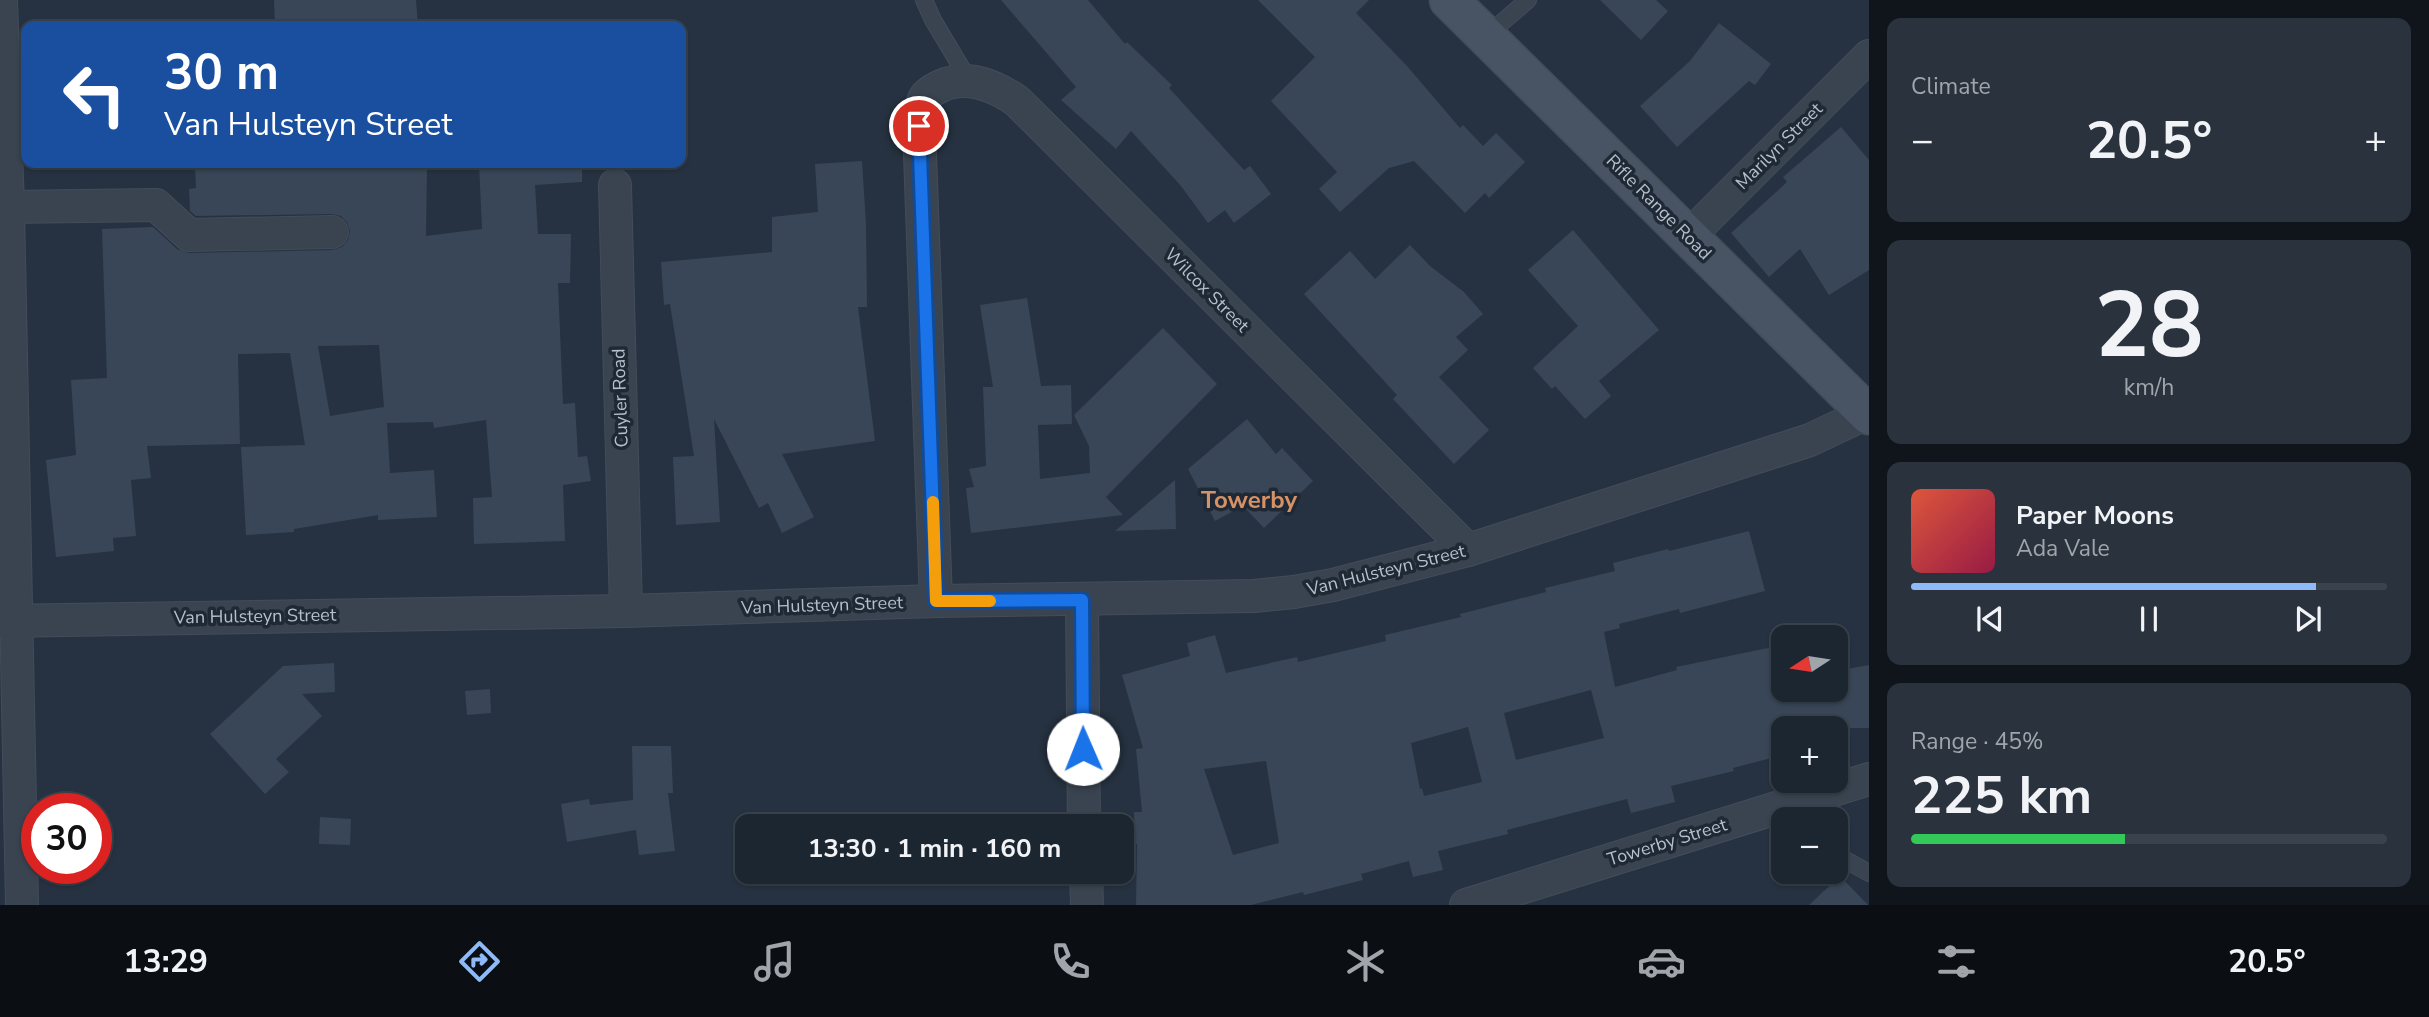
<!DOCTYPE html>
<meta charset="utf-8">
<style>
body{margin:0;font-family:"Nunito Sans",sans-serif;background:#29323d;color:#f1f3f6;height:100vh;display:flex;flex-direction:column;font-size:26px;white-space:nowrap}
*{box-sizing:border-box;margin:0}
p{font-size:23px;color:#a0a5ab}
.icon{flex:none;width:38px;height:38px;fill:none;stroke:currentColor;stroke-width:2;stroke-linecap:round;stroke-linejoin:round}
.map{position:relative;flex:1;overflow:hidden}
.sheet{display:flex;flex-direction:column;gap:18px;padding:18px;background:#0f151b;width:560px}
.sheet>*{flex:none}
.banner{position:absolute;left:21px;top:21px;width:665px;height:147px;border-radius:14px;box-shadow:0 2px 5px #0004,0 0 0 2px #3a434d;background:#1a4fa0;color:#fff;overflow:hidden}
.needle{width:46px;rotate:258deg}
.controls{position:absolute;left:1771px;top:625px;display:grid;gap:14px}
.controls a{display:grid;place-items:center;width:77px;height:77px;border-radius:14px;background:#1c2631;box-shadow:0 2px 5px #0004,0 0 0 2px #3a434d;font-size:35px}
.speed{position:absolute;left:21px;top:793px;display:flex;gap:14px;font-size:35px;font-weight:700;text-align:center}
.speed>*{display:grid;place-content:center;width:91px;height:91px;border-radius:50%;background:#1c2631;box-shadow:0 2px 5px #0004,0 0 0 2px #3a434d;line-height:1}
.speed .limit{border:10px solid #d22;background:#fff;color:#111}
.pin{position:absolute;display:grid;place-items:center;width:60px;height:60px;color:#fff;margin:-30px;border:4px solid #fff;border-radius:50%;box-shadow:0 2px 7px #0007}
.me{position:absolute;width:77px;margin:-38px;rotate:359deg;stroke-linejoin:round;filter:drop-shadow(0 0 5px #0008)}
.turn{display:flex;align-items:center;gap:24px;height:147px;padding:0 28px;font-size:32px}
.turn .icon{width:91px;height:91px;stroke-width:2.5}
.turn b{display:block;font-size:49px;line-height:60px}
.big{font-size:52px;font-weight:700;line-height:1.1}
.sheet .tile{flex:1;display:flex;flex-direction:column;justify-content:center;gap:10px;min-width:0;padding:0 24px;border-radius:14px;background:#29323d}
.sheet .dial{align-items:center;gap:0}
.dial b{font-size:91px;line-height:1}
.song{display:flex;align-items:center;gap:21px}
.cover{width:84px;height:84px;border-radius:10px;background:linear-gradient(135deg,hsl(10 70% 55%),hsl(340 70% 35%))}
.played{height:7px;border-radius:4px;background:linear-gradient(90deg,#8ebbf8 85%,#3a434d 85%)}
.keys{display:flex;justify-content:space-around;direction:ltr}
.heat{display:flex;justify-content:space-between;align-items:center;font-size:38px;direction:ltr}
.charge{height:10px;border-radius:5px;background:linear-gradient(90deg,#34c759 45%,#3a434d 0)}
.trip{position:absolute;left:735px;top:814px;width:399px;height:70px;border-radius:14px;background:#1c2631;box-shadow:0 2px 5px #0004,0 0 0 2px #3a434d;font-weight:700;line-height:70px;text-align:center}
.dock{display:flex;height:112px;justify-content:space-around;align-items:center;background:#0b0f14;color:#a0a5ab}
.dock .icon{width:49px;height:49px}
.dock .active{color:#8ebbf8}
.dock b{font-size:32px;color:#f1f3f6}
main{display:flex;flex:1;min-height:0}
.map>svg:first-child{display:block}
</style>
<main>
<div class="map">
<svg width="1869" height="905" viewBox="0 0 1869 905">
<rect width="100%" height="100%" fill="#263241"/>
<!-- building -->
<g fill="#384657" fill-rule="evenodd">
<path d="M274,0H416L418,26H275Z"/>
<path d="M1001,0H1088L1125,44L1127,42L1172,85L1169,88L1244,170L1250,166L1271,194L1234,223L1225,210L1208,223L1181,186L1131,131L1116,149L1061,100L1076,87Z"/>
<path d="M1258,0H1369L1356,13L1407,66L1460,128L1463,125L1483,146L1496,133L1525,162L1489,198L1485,193L1465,213L1414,161L1389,168L1340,212L1319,189L1337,172L1271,101L1315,57Z"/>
<path d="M1600,0H1656L1668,11L1641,40Z"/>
<path d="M1719,23L1771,64L1755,85L1749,81L1677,147L1640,106L1690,61Z"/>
<path d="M1841,127L1869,160V270L1829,295L1800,249L1769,277L1731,233L1787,182L1783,177Z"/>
<path d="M862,161L866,224L867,307H858L875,441L782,454L814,517L782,533L768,503L759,508L714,419L720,522L676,525L673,457L694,456L670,304L664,305L661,262L772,252V217L818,212L815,164Z"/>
<path d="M195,163H427L426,236L482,229L479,163H582V182L535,185L538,234H571L570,283H558L563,404L575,403L578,457L587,456L591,481L563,485L565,541L474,544L473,498L492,497L486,420L434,428L433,422L387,423L390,473L434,470L437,517L378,520V515L294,529V532L246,535L241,447L305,445L290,353L238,354L240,444L147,446L151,478L131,480L136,536L113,538L114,551L56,557L46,460L76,455L71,380L107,378L102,229L153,227L177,249L189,253L332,250L342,247L348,240L350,231L347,222L341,216L332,214L196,216L190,211L189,189L196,188ZM379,345L384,407L330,416L318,346Z"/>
<path d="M1573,230L1659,330L1599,381L1611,396L1585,419L1555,386L1552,389L1533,368L1578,326L1528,270Z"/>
<path d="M1410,245L1430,266L1464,292L1483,314L1456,337L1468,350L1439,377L1489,430L1454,464L1393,399L1397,395L1304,294L1350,251L1375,279Z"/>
<path d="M1027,298L1041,386L1071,385L1072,424L1038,425L1040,479L1090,473L1089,446L1074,415L1163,328L1217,384L1106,497L1123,515L971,533L966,488L974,487L969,469L986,466L983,387H993L980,305Z"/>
<path d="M1247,419L1276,454L1282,448L1313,481L1264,528L1243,506L1215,521L1188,469Z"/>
<path d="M1175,480L1176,529L1115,531Z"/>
<path d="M1749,531L1765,591L1680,613L1679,609L1619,624L1620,628L1604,632L1615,687L1677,670L1676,667L1783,645V690H1836V671L1869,665V728H1783V755L1733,768L1734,771L1671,786L1675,802L1631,813L1627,799L1507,830L1508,834L1438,851L1443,870L1413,877L1409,861L1361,874L1363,880L1304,895L1303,892L1251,905H1136L1137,844H1135L1134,812H1142L1136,749L1143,748L1122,675L1190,656L1187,643L1215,635L1226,673L1297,657L1298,662L1386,641L1385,635L1461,617L1460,614L1546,592L1545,588L1615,571L1613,563L1668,549L1669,551ZM1591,690L1604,738L1516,760L1504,713ZM1468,727L1482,782L1424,796L1422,788L1420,789L1411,743ZM1266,761L1279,843L1233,855L1204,769Z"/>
<path d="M334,663L335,692L302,694L322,716L276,759L289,772L265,794L210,734L283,666Z"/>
<path d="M490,689L491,713L467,715L465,691Z"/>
<path d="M632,746H671L673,793H668L675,851L639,855L636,830L567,842L561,804L589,799L590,805L633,800Z"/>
<path d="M320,817L351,819L350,845L319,844Z"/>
<path d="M1840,876L1868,905H1809Z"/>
</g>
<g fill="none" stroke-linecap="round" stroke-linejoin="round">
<!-- lane casing -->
<g stroke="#434d5a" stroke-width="18">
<g id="lane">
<path d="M924,0L933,20L970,82"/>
<path d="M1485,37L1528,0"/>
<path d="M1836,851L1844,859L1869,873"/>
</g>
</g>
<!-- street casing -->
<g stroke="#434d5a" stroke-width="34">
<g id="street">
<path d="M1,0L8,207L22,905"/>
<path d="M615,185L626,611"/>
<path d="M8,207L156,205L189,235L332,232"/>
<path d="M1689,236L1869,56"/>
<path d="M1082,600L1084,826"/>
<path d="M936,601L919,126C920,117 920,108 924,99C927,93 935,89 941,86C967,74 995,86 1017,101L1468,550"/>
<path d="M0,621L626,611L936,601L1254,596L1294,592L1333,585L1468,550L1810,440L1867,413"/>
<path d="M1086,872L1087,905"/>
<path d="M1466,905L1869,779"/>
</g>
</g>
<!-- secondary casing -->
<g stroke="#434d5a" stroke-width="41">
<path id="secondary" d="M1449,0L1869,415"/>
</g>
<!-- lane -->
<use href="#lane" stroke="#3a4450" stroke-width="16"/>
<!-- street -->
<use href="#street" stroke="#3a4450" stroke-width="32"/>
<!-- secondary -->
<use href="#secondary" stroke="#485363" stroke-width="38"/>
</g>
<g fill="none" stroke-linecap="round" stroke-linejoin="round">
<!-- route casing -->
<g stroke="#114b97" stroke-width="18">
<path id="route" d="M919,126L936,601L1082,600L1083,749"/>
</g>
<!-- route -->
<use href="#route" stroke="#1a73e8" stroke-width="12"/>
<!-- slow -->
<path stroke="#f59e0b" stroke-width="12" d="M933,502L936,601H990"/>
</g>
<g text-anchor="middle" stroke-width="7" stroke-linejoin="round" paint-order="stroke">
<!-- street labels -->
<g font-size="18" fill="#b6bfcb" stroke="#1f2936">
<text transform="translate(1779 146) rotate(-45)" y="6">Marilyn Street</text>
<text transform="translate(1659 207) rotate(45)" y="6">Rifle Range Road</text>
<text transform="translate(1207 290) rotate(45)" y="6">Wilcox Street</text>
<text transform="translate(620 398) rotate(-92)" y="6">Cuyler Road</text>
<text transform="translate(1386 570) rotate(-14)" y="6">Van Hulsteyn Street</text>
<text transform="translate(822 605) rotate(-2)" y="6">Van Hulsteyn Street</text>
<text transform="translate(255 616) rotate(-1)" y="6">Van Hulsteyn Street</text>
<text transform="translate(1667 842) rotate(-17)" y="6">Towerby Street</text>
</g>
<!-- district labels -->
<g font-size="24" font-weight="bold" fill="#d69267" stroke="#1f2936">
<text x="1249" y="508">Towerby</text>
</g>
</g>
</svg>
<div class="controls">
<a><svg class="needle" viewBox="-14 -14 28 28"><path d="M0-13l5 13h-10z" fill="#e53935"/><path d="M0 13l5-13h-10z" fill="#a0a5ab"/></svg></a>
<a>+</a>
<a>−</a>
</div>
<div class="speed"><div class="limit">30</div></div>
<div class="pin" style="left:919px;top:126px;background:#d93025"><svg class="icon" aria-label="arrive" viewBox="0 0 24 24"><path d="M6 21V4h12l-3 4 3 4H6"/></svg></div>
<svg class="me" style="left:1083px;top:749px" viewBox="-20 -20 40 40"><circle r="19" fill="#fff"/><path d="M0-13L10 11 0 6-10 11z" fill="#1a73e8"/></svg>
<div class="trip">13:30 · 1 min · 160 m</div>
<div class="banner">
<div class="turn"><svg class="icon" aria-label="left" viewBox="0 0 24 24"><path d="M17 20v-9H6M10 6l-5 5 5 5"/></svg><div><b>30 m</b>Van Hulsteyn Street</div></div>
</div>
</div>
<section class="sheet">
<div class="tile"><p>Climate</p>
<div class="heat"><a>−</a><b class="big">20.5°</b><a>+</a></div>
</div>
<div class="tile dial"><b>28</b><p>km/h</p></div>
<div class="tile">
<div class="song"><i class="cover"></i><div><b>Paper Moons</b><p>Ada Vale</p></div></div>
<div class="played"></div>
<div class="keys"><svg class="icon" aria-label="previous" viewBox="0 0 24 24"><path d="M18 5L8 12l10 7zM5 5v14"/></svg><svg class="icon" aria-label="pause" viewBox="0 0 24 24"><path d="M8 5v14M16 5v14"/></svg><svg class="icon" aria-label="next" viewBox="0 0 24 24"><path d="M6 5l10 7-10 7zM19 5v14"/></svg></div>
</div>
<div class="tile"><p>Range · 45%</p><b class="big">225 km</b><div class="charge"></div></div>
</section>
</main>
<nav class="dock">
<b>13:29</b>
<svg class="icon active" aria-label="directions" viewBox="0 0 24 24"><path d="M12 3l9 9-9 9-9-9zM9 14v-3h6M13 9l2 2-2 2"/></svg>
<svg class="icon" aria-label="music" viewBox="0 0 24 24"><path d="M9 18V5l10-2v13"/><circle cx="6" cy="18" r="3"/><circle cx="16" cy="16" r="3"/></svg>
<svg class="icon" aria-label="phone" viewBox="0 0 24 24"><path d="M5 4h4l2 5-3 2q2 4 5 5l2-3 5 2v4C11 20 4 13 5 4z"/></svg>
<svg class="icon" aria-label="climate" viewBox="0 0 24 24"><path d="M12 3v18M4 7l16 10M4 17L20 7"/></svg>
<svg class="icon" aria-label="car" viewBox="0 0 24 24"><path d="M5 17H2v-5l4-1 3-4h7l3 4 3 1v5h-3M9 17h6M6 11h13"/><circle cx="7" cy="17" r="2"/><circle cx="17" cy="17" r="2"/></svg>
<svg class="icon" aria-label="filters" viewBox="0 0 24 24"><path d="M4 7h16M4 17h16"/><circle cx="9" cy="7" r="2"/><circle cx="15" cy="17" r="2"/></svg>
<b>20.5°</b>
</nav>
